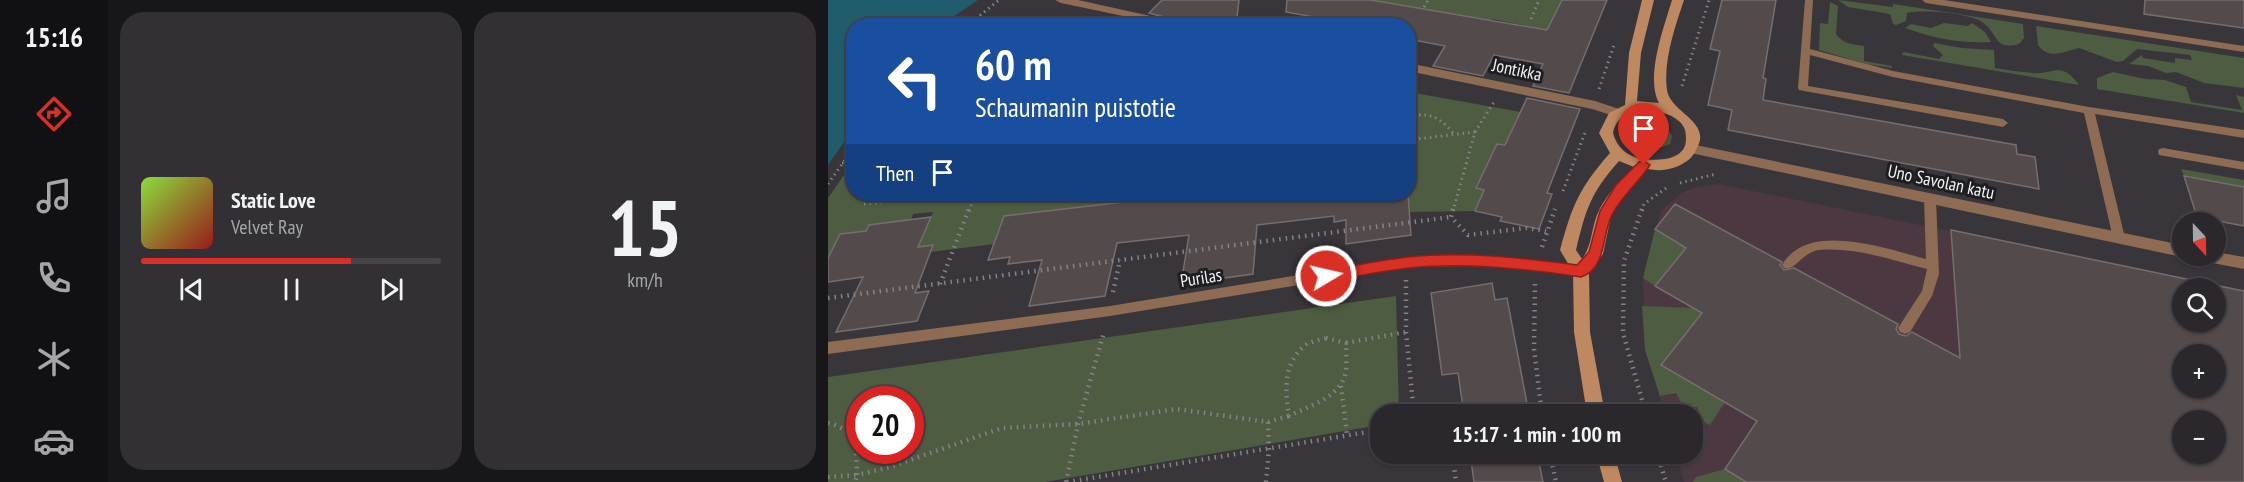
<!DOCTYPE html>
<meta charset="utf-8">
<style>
body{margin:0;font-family:"PT Sans Narrow",sans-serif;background:#323034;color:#f1f3f6;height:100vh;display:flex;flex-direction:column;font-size:22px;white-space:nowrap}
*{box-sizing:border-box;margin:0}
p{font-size:20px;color:#a5a6a9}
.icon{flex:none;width:33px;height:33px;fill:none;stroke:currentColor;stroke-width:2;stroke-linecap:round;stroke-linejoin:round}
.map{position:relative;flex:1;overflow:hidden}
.details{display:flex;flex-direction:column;gap:12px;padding:12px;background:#171618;width:720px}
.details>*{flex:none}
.hud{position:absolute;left:18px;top:18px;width:570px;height:183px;border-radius:24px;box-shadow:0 2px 4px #0004,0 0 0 2px #464448;background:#1a4fa0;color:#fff;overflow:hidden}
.needle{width:39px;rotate:158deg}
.fabs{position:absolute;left:1344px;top:212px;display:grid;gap:12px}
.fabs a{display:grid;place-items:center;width:54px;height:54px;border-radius:50%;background:#2a282c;box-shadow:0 2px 4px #0004,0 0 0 2px #464448;font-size:30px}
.speed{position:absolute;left:18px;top:386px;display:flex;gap:12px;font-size:30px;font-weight:700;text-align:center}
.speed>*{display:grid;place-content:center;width:78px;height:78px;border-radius:50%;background:#2a282c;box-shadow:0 2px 4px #0004,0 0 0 2px #464448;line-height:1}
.speed .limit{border:9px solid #d22;background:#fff;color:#111}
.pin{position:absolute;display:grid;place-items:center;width:51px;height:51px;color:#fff;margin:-62px -26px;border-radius:50% 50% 50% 0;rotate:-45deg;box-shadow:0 0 6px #0007}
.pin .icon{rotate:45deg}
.me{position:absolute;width:66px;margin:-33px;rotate:81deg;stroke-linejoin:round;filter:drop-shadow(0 0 4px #0008)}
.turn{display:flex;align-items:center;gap:21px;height:126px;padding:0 30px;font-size:27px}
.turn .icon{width:78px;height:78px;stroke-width:2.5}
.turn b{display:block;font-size:42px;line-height:51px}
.then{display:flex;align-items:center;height:57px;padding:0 30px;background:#0003;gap:12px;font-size:22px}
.details .widget{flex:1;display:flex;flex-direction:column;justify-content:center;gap:9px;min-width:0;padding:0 21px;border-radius:24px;background:#323034}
.details .dial{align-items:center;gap:0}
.dial b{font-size:78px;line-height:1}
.song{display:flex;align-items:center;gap:18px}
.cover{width:72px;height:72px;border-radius:9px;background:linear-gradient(135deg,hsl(90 70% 55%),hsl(0 70% 35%))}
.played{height:6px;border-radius:3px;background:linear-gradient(90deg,#d93025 70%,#464448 70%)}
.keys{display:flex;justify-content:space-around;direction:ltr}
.details .tiles{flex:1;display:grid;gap:12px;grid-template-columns:repeat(2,1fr)}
.trip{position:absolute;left:542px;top:404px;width:333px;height:60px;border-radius:24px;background:#2a282c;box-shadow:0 2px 4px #0004,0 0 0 2px #464448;font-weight:600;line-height:60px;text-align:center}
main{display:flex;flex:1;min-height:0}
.dock{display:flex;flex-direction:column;width:108px;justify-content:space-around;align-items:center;background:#111012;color:#a5a6a9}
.dock .icon{width:42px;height:42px}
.dock .selected{color:#d93025}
.dock b{font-size:27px;color:#f1f3f6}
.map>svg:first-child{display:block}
</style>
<main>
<nav class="dock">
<b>15:16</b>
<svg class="icon selected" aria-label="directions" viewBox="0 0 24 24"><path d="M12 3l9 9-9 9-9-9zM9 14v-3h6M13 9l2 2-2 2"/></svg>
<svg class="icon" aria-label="music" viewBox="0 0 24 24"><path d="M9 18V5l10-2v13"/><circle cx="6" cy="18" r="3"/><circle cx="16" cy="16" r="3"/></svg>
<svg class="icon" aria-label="phone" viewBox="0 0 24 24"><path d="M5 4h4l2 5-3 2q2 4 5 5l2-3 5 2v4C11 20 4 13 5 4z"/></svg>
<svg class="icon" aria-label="climate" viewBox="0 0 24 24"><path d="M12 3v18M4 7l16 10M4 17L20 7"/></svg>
<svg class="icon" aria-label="car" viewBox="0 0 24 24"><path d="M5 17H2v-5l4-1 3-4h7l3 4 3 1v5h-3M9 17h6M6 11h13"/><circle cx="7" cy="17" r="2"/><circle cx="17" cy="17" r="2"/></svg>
</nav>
<section class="details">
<div class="tiles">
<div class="widget">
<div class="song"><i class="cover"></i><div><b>Static Love</b><p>Velvet Ray</p></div></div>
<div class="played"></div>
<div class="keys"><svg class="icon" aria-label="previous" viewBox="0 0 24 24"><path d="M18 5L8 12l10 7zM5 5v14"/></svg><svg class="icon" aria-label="pause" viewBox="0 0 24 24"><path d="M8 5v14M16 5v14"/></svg><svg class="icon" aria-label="next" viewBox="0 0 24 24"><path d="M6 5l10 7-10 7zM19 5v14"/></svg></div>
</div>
<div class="widget dial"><b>15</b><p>km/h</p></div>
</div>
</section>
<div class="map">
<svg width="1416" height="482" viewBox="0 0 1416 482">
<rect width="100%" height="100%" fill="#38353b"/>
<!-- commercial -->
<path fill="#4b3841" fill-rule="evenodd" d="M891,184L1416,291V482H856L848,453H864V414H837L817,350L815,278L833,211L853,193L868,187ZM1354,288H1388V321H1354ZM1354,354H1388V387H1354ZM1354,420H1388V453H1354Z"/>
<!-- green -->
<g fill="#4e5c42" fill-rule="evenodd">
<path d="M514,0H734L719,30L664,19L660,26Z"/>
<path d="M1010,0L1065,7V4L1195,24L1196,38L1191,44C1165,51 1170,32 1154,22C1141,13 1094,9 1079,13L1078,21L1068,25L1065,24L1062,14L1020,7Z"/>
<path d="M1002,2L1010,6L1008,34C1015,44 1024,44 1036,46V61L1064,66V68L1038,64L991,50L992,23L1000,24Z"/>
<path d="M1116,23L1140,26L1144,23L1157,32L1163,42C1133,44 1105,38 1077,28L1083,24L1103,28Z"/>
<path d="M1208,26L1416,58V88L1376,83L1348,72L1338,73L1320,66L1301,64L1314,55L1315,58L1347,63V58L1364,60L1362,55L1309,49L1295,61L1289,62L1251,48C1237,51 1221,61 1210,45Z"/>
<path d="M1106,43L1134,48L1166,50L1167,68C1180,70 1192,72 1205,73C1225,75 1233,60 1251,85L1074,55L1075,52L1111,59L1115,55L1105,46Z"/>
<path d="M1285,72L1317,79L1337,80L1358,87L1363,102L1414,110L1408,95L1416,97V113L1269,89V78Z"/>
<path d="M581,92L693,112L677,145L669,144L665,152L669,164L659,165L648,187L656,190L647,211L581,212Z"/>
<path d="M815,124C827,122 838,124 844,136L842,144L827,150L809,143L805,134L807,130Z"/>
<path d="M25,162L26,194H366L176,216L166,244L103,252L105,246L90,247L105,212L85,214L83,220L41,225L38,231L12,234L0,258V198Z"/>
<path d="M1353,169L1416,180V187L1356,176Z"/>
<path d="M827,229L858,248L827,286L815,278Z"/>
<path d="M568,296L571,414H552V425L217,482H0V377ZM32,399H82V450H32Z"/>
<path d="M814,306L867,308L874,313L833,365L897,402L882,425L877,423L869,407L856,408L848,393L832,396L817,350Z"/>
<path d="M897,469L918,482H865L868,477Z"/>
</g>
<!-- water -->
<path fill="#205c6c" d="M0,0H150L113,25L26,26L25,129L0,165Z"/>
<!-- building -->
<g fill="#534b4b" stroke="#766e6e" stroke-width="1.5" fill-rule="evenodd">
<path d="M334,0H411L408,26H370L321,13Z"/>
<path d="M459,0H543L719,30L734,0H779L741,93L705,86L715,64L666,55L655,76L605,66L617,46L580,39V26H535L458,12Z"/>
<path d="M894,0H948L935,78L938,79L935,100L1188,145L1189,154L1207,157L1211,189L900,130L904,110L880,105L892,51L882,49Z"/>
<path d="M1317,0H1416V28L1316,14Z"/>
<path d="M699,98L752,109L719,193L724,194L711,229L672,221L674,217L647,211L656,190L648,188L669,144L677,145Z"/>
<path d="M1356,176L1416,187V226L1369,217Z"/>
<path d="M366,194H580L583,235L518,244V220L506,222V216L429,225L425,274L353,284L361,235L289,243L277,296L201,306L214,260L180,264L182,257L160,260L176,216Z"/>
<path d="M847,204L954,262L952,265L956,270L966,268L1070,324L1068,329L1071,334L1078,336L1084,332L1132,358L1123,230L1416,291V482H918L897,469L929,421L833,365L874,313L827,286L858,248L827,229ZM1354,288H1388V321H1354ZM1354,354H1388V387H1354ZM1354,420H1388V453H1354Z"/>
<path d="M103,217L90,247L105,245L87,293L101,291L89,321L8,332L35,277L0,282V258L12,234L38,231L41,225Z"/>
<path d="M664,283L667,300L679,298L701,414H636L630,373L614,375L603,293Z"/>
<path d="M642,453H709L715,482H646Z"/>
</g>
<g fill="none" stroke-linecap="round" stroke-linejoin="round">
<!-- path-far1 -->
<g stroke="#858388" stroke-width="3" stroke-dasharray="1.5 4" stroke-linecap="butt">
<path d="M596,7L600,0"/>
<path d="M703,19L711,0"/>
<path d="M139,26L171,0"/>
<path d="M854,86L881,0"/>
<path d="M771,89L786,45"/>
<path d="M580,116C601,112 612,117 626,134"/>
<path d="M647,132L666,102"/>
<path d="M580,140L647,132L625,211"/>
<path d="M14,163H26"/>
<path d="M852,183L888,174"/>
<path d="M0,184L26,147"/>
<path d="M735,191L758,130"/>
<path d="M36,204L129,194"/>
<path d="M141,211L147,194"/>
<path d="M814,211L816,204L841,186"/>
</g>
<!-- path -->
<g stroke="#858388" stroke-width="4.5" stroke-dasharray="1.5 5" stroke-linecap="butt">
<path d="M625,209L623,217L640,235L698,228L718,231"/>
<path d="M814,209L796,261L795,333L818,414"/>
<path d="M714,247L727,209"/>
<path d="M578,280V332L586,414"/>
<path d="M112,284L141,209"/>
<path d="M707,284L706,349L714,414"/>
<path d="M285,292L292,260"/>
<path d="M0,298L623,217"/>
<path d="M498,338L518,343C518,352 519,362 518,371C514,397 481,406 461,416C457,391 455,366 475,347C480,342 491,340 498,338Z"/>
<path d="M518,343L578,332"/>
<path d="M513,386L519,435"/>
<path d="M0,423C31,431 28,448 29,475L62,467L174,428L250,424L349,409L440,422L461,416"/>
<path d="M620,453L625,458L628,482"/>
<path d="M722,453L728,482"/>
<path d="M829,453L838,482"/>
<path d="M0,477L29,475L27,482"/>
<path d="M238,482L250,424L276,332"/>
<path d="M239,482L552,430"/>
<path d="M438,482L441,449L440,422"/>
</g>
<!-- lane -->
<g fill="#8e6c53" fill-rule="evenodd">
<path d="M977,0H985L982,49L1065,71L1261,107L1416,130V138L1267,114L1297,238L1295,241H1287L1285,238L1256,113L1065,77L982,55L980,86L1175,119L1180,123L1175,127L971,90L970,88Z"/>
<path d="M1094,0H1116L1416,46V52L1098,3Z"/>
<path d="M1335,148L1416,162V170L1331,155L1330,152L1331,149Z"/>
<path d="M1102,195L1108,199L1111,274L1104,296L1082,332L1077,334L1072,332L1070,328L1094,291L1099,269C1064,260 1027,247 991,250C974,252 967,272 956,268L954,265C980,220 1058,249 1098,259L1096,199Z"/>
<path d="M639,256L710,260L753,266L757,267L759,271L757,275L753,276L710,270L639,266L581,267L282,316L0,354V342L282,306L581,257Z"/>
</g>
<!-- street -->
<g fill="#8e6c53" fill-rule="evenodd">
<path d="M227,0H250L368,26H343L233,3Z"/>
<path d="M580,63L767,101L794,110L795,113L789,117L764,109L580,71Z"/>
<path d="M863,144L1354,245V255H1359L1354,257L858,152L856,149L858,146Z"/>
<path d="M1388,252L1416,257V269L1374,261L1369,259L1366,255H1388Z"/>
</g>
<!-- secondary -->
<g fill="#be8860" fill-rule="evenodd">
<path d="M814,0H826L813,53L809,101L831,103C817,77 836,27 844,0H856C847,27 835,61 839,90C842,112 882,121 870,146C867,152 865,157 859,161C848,169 834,172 820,169L798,193L783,216L775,254L761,273L762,332L777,414H759L746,332L745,272L732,250C744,206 751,188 782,153L771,133L781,113L797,105L801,53ZM813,109C826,111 842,112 852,122C857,127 858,132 858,139C858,161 829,161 814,159C799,156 789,148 785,133C788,118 799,112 813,109ZM791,161L806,167C792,181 776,197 769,215C763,230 764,246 754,259L748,250C758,209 762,194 791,161Z"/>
<path d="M768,453H786L794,482H776Z"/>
</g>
</g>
<!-- route -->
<path fill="#d93025" stroke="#8d1f18" stroke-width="1.5" d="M816,161L822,165C811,182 795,195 785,213C773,232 780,268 753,277C696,269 638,262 581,268C553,271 526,277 498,282L493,280L491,276L493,272L498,270C525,266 553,260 580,257C636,251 694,258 749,265L761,252L772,211L788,185L811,162Z"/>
<g text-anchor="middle" stroke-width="6" stroke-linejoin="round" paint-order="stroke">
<!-- street labels -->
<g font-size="18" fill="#f3f2f6" stroke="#1e1e20">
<text transform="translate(689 70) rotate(12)" y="6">Jontikka</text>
<text transform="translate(1113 182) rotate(12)" y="6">Uno Savolan katu</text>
<text transform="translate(373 278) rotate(-9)" y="6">Purilas</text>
</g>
</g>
</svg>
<div class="fabs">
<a><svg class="needle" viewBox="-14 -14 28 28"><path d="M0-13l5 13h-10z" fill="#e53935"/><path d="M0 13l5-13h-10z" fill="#a5a6a9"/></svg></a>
<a><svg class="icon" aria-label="search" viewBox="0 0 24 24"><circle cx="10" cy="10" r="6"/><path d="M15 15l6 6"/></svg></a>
<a>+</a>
<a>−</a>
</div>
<div class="speed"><div class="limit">20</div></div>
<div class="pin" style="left:816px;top:165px;background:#d93025"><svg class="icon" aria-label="arrive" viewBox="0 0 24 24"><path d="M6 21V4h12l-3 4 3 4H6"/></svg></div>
<svg class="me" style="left:498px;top:276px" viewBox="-20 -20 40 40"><circle r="17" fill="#d93025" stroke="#fff" stroke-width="3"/><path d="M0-11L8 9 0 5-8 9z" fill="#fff"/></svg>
<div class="trip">15:17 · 1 min · 100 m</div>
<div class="hud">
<div class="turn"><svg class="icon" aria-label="left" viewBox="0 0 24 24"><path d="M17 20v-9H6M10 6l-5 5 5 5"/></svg><div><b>60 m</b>Schaumanin puistotie</div></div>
<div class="then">Then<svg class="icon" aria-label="arrive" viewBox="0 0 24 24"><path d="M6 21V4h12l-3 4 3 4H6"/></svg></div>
</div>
</div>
</main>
